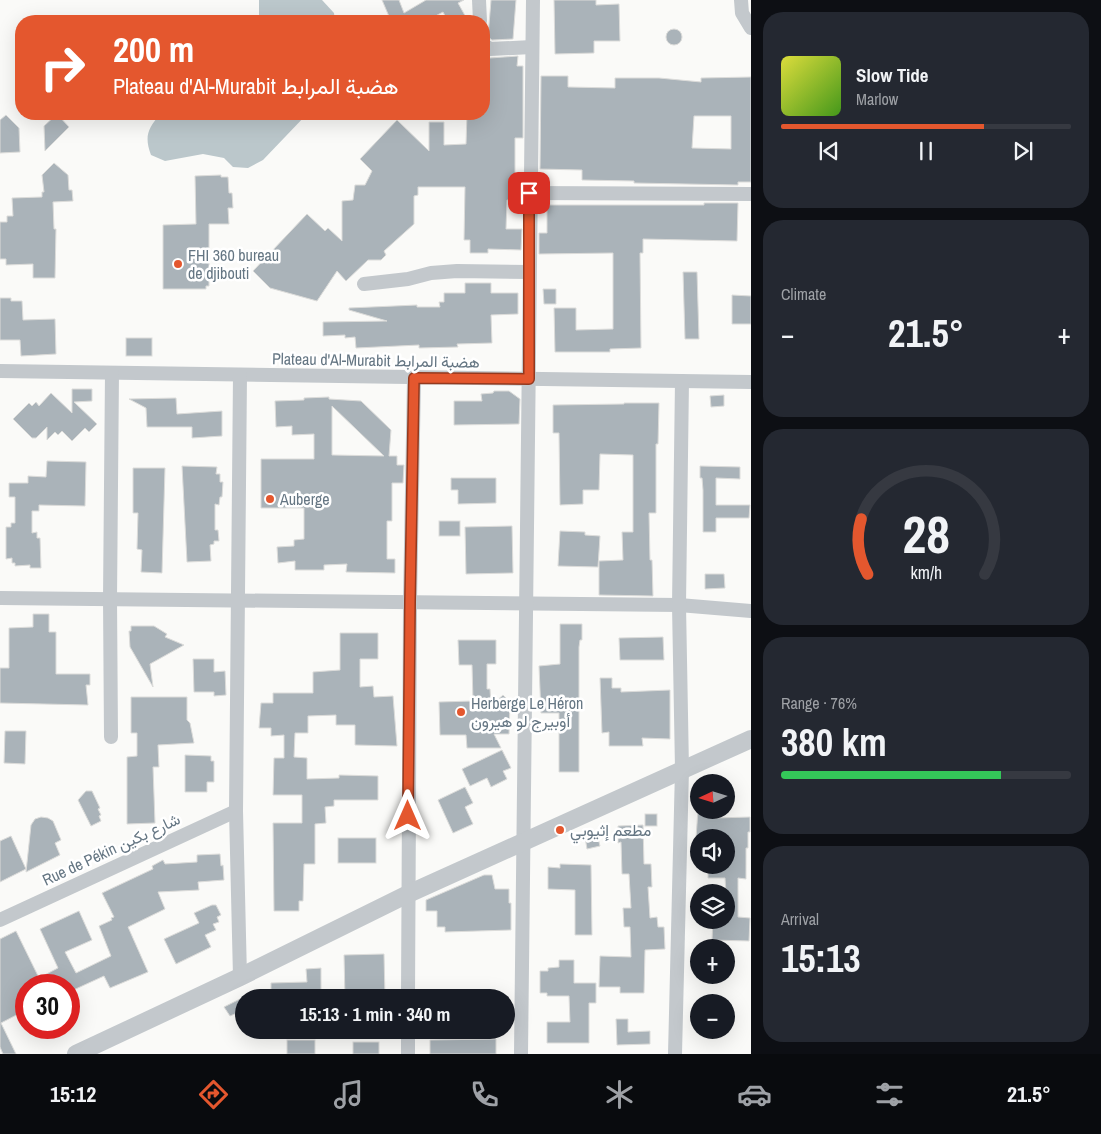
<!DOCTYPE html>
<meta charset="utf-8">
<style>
body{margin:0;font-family:"Archivo Narrow",Vazirmatn,sans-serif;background:#242831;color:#f1f3f6;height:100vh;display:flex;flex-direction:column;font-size:19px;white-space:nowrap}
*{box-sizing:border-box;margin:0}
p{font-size:16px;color:#9ea1a6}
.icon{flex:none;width:28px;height:28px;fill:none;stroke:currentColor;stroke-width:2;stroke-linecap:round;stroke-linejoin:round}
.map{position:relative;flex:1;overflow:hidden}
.side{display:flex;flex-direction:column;gap:12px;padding:12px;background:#0d0f14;width:350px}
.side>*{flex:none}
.guide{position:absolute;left:15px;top:15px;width:475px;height:105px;border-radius:20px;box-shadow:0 5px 20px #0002;background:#e4572e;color:#fff;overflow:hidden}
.needle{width:32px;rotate:266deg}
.tools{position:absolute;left:690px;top:774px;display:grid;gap:10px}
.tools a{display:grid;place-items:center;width:45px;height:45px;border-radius:50%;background:#171b24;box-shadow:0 5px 20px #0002;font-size:25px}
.speed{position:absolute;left:15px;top:974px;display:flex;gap:10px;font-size:25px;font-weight:700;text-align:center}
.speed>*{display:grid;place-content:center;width:65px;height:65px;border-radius:50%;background:#171b24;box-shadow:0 5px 20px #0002;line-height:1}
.speed .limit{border:8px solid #d22;background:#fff;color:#111}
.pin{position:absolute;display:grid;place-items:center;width:42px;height:42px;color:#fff;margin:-21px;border-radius:10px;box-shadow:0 2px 8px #0006}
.me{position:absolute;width:55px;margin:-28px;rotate:0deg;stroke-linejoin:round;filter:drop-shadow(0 0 4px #0008)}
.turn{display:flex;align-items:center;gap:18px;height:105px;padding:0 15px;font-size:22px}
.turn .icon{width:65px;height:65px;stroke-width:2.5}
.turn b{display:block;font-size:35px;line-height:42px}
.big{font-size:38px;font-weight:700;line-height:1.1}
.side .widget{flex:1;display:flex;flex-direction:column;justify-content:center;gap:8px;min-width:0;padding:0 18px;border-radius:20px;background:#242831}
.side .dial{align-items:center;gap:0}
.dial svg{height:130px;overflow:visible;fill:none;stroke:#363941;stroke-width:7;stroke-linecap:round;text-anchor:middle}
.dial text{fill:#f1f3f6;stroke:none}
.song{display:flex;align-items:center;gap:15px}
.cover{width:60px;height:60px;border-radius:8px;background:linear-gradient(135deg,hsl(60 70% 55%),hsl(100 70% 35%))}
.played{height:5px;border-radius:2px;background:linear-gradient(90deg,#e4572e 70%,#363941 70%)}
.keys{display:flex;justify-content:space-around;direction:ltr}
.heat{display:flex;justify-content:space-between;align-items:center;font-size:28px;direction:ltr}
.charge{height:8px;border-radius:4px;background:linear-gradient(90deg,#34c759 76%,#363941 0)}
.trip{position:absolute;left:235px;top:989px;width:280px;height:50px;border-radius:25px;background:#171b24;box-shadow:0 5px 20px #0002;font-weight:700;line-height:50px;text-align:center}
.menu{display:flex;height:80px;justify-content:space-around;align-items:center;background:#090b0e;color:#9ea1a6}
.menu .icon{width:35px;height:35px}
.menu .current{color:#e4572e}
.menu b{font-size:22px;color:#f1f3f6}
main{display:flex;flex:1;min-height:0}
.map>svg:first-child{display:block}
</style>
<main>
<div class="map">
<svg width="751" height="1054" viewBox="0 0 751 1054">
<rect width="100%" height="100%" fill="#fafaf8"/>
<!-- water -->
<g fill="#bbc7cb">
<path d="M259,0H322L334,13L335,21H259Z"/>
<path d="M160,114H230L243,118L248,114H307L263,160L248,168L233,167L224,158L203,154L165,161L151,155C144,136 148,129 160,114Z"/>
</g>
<!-- building -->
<g fill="#aab3b9" stroke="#dcdcda" fill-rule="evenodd">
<path d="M382,0H399L404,13L426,0H464L458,3L468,21H448L443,12L426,21H391Z"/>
<path d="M491,0H516L513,39L492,40L488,37Z"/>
<path d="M554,0H596V5L619,4L620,41H594V53L555,54Z"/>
<circle cx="674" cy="37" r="8"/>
<path d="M484,55L490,58L518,56L517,66H523V138H515V200H507L506,229H522L521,250L488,249V253H470V240H464L465,187H418V195L414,196V224L384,251L386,255L381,260H368L346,281L337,271L317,301L270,288L253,271L307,214L325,231L328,228L342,241V201L353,200L355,185H365L372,171L360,159L397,120L429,151V122H444V145L466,144L467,114H484Z"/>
<path d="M541,76H568V87L615,88V78H659L701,82V78L751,77V182H738V185L634,183V181L582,180V170L540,169ZM694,116H731V149L692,148Z"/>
<path d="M57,114L69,127L45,151L44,126Z"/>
<path d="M6,115L19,128L20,152L0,153V120Z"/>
<path d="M54,163L68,175L69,190H72L73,201L53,202L54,229H56L55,278H33V264L6,265V259H0V222H7V216H13L12,198L42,197V192H44L42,175Z"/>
<path d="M221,175V177H228L229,193H232L233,208H228L229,224H209V286H206V289H163V225L196,224L195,176Z"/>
<path d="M704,203H738L737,241L643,239V253H640L641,348L610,349V352H555L554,308H576V330L613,329V253L539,254V233H547V205H704Z"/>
<path d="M683,272H697L699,339H685Z"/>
<path d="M465,283H491V293H518V314L491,315L492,343L457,344L458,347L419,348V345L356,348L355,337L345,338V335L323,336V322L387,321L349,310V308L417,305V307H440L439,302H444V293H465Z"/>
<path d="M543,289H556V304H544Z"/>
<path d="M732,295L751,296V324H732Z"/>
<path d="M0,298H11V301H22L23,320L55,319L56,354L21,356L20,340H0Z"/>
<rect x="126" y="338" width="26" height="18"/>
<path d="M72,389H92V401L74,402L97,424L89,432L85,428L72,441L62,431L58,435L55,432L47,440V427L36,438H32L13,419L29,403L32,406L36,402L39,406L51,393L72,413Z"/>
<path d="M494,391H509L520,399L519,424L454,425V401H482L481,394L493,393Z"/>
<path d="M724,395V406L711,407L710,396Z"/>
<path d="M329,397V399L361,401L391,430L389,456H397V465H404L403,483H392V521H387V559H395V573L346,572L347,564L324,565V570H295V561L278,563L277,547L294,546V540L304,539V508H261V459H314V434L292,435V426L276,427L275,401L304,400V398ZM332,406L384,456L332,455Z"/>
<path d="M176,398L177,414L222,411V436L192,438V427H147L146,408L129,399Z"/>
<path d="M624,403H659L658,444H656V513H649L650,560H652L653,596L599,595V561L623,560L622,532H633V455L600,454L599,490H583V504L560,505L559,433H553V405L624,404Z"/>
<path d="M47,461L86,462L85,506L39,505V511H32V533L37,532V538H40L41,568H30V565L15,566V563H12V558L6,559V527H11V523H15V497H9V483H28V476L46,477Z"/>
<path d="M182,466L217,467L216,474H220V482H223L222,497H220L219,505L215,504V530H218L219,541H214V544L210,545L211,561L187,562Z"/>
<path d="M700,466L740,467V479L716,478V505H750L749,518H716V532H703V490L702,478H700Z"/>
<path d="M133,468H165L162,573L141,572L142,550L137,549L138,513H133Z"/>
<path d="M451,478H496V503L458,504V490H451Z"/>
<rect x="439" y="521" width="21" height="15"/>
<path d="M512,526L513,573L466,574L465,527Z"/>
<path d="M560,531L585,532V535L600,536L598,567L558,566Z"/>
<path d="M705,574H724L725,588L705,589Z"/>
<path d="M33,614H49V632H56V674H90V685H86L88,705L0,703V668H9V628L33,627Z"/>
<path d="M560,624H582V640H580L579,647V772H559V713H541L539,666L560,664Z"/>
<path d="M131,626H154L167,634L165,637L184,645L150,664L153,687L130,647L129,631H131Z"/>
<path d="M340,633H378V659H360V687L373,686L374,697L393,696L397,746L355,745V725H336V715L308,716V733H295L294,757L307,758V779L339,778V775L378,776V800H334V806L325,807L326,823L315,824V864H304L303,901H299V911H274L273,823H302V795H273L274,758H284V735L271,736V728H259L261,703H273V693H313V672L340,670Z"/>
<path d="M663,637L664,660H620L619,638Z"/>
<path d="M458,640H496V664H487V689H490L491,706L503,695L510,702L509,734H494L501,748H467L466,735H440L439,702L473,701L472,665H459Z"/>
<path d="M193,659H214V672L225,671L226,695L214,696V692H194Z"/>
<path d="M600,678H612V688H621V692L670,690V739L642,738L643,746H609V732L602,733Z"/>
<path d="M131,697H187V720L190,723L194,743L158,745L159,767H153L155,823L127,824V757L137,756V733H131Z"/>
<path d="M5,731H26L25,764L4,763Z"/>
<path d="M502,750L511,768L503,771L507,779L491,787L487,778L470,786L462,769Z"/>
<path d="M185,755L211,756V761H214V782H207V792H185Z"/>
<path d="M465,787L473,803L465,807L473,824L453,833L438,800Z"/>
<path d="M86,791H92L100,808L98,809L101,815L99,816L101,821L91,826L78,800Z"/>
<path d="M698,810H715V818L750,817V832H748V848H746V879L738,878V917L750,918L749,941L712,940L713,920H726V892L725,878H708V865H726V838H696Z"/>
<rect x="645" y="814" width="12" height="12"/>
<path d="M41,817L48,818L53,821L61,840L55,843L60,855L26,872L31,825L35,819Z"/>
<path d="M643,825L644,864H651L652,887H648L650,918L657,917L658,927H664L665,949L645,950L644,993H620V987H599L600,956L631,957L630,927H624L623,908H631L629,874H622L621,842L618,843V826Z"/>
<path d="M597,834L600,846L587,849L585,837Z"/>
<path d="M11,836L26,869L0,882V841Z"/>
<rect x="338" y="838" width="38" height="25"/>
<path d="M220,854L221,866L223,865L224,880L198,882L199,890L158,892L165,909L128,927L148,972L110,988L104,976L69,992V985H26V1010L1,1023L16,1054H3L0,1047V939L16,931L39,978L58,968L40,929L79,911L92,940L65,952L76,973L111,956L99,926L112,920L111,918L114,917L102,893L153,869L152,866L163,860L165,864L197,862V855Z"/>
<path d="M560,864L591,865L592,935H575V890L548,889V867L560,868Z"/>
<path d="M484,875H492L495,889H509V903H511V930L445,932V927H437V911H426V900Z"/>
<path d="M212,905H216L221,915L217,917L219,922L213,924L216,930L205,935L211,947L176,964L164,939L199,923L194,913Z"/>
<path d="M384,954L385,998H345L344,955Z"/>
<path d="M559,960H574V983H596V1003H589V1043H547V1022H570L569,996H547V993H540V971H548V968L559,967Z"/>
<path d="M321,968V998H271V983L307,982L306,969Z"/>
<path d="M240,999L244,1010L230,1016L224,1007Z"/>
<path d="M616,1019H628V1032L650,1031V1044L617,1045Z"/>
<path d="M496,1039V1054H430V1040Z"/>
<rect x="287" y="1040" width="28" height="14"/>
<rect x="353" y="1042" width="26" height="12"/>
</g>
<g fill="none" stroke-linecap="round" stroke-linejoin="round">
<!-- minor -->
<g stroke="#c3c8cc" stroke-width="14">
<path d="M479,0L480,21"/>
<path d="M741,0L742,13L751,28"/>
<path d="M484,45L490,49L532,47"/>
<path d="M529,193L751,194"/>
<path d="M364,284L408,279L431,273L457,271L528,272"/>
<path d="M0,371L751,382"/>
<path d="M0,598L679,605L751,611"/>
<path d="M111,737L110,599L112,373"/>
<path d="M0,920L236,811"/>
<path d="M240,977L236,811L240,375"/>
<path d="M408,998L410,602L414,378"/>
<path d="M408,1030V1054"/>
<path d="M521,1054L533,0"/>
<path d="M675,1054L682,769L679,605L682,381"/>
</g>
<!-- tertiary -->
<path stroke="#c3c8cc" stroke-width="18" d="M76,1054L240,977L408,894L751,739"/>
</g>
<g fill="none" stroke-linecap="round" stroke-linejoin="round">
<!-- route casing -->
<g stroke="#94391e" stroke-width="12">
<path id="route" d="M408,816L410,602L414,378L529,379V193"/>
</g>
<!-- route -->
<use href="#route" stroke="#e4572e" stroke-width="9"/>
</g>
<!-- markers -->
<g fill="#e4572e" stroke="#fff" stroke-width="2">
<circle cx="178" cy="264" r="5"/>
<circle cx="270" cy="499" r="5"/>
<circle cx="461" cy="712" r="5"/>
<circle cx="560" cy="830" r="5"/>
</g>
<g text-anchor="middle" stroke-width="5" stroke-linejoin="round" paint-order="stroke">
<!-- poi labels -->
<g font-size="16" fill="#657683" stroke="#fff" text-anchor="start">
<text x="188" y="261">FHI 360 bureau<tspan x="188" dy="18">de djibouti</tspan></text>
<text x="280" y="505">Auberge</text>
<text x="471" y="709">Herberge Le Héron<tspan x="471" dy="18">أوبيرج لو هيرون</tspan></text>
<text x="570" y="836">مطعم إثيوبي</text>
</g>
<!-- street labels -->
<g font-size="16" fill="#657683" stroke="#fff">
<text transform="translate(376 360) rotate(1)" y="6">Plateau d'Al-Murabit هضبة المرابط</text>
<text transform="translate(111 849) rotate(-25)" y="6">Rue de Pékin شارع بكين</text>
</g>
</g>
</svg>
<div class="tools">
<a><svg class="needle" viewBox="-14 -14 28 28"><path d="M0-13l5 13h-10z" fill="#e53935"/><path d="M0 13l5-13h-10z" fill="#9ea1a6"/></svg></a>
<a><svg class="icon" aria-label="sound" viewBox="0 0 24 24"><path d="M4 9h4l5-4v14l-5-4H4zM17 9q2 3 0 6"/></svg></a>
<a><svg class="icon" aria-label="layers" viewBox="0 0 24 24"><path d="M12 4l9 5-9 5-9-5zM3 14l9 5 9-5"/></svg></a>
<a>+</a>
<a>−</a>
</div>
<div class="speed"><div class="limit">30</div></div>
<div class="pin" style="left:529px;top:193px;background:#d93025"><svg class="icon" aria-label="arrive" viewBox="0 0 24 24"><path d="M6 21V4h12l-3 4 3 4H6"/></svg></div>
<svg class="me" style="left:408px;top:816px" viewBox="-20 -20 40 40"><path d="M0-17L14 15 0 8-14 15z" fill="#e4572e" stroke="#fff" stroke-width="4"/></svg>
<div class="trip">15:13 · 1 min · 340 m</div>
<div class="guide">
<div class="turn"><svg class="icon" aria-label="right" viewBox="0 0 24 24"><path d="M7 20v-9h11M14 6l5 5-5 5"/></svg><div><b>200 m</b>Plateau d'Al-Murabit هضبة المرابط</div></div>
</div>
</div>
<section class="side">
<div class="widget">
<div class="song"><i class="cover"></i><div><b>Slow Tide</b><p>Marlow</p></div></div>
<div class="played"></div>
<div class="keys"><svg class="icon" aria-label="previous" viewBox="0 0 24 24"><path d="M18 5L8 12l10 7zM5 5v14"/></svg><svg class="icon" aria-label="pause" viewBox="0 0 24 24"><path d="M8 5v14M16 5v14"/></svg><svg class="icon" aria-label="next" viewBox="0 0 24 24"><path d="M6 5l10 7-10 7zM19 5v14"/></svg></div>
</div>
<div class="widget"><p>Climate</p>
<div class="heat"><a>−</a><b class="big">21.5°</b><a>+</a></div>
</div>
<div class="widget dial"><svg viewBox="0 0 100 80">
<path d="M14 69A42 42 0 1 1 86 69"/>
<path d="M14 69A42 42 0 0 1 10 35" stroke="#e4572e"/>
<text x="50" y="56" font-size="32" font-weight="700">28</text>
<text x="50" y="72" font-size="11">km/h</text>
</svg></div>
<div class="widget"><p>Range · 76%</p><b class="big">380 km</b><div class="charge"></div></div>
<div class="widget"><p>Arrival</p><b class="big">15:13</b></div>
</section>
</main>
<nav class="menu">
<b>15:12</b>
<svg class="icon current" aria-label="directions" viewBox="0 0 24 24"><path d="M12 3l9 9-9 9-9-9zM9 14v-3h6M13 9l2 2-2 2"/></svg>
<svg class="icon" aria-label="music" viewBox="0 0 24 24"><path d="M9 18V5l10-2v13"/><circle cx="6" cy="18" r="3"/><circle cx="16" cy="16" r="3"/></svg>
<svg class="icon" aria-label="phone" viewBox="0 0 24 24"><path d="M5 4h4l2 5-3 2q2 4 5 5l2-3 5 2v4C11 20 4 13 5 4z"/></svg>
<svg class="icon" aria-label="climate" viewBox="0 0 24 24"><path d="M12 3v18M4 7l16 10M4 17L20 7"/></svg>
<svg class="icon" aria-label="car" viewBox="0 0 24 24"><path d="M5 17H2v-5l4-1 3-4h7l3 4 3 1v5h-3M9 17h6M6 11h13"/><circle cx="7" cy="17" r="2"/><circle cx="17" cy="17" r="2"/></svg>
<svg class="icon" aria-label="filters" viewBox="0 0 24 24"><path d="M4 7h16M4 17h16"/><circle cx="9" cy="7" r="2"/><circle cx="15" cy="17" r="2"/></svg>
<b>21.5°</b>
</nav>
